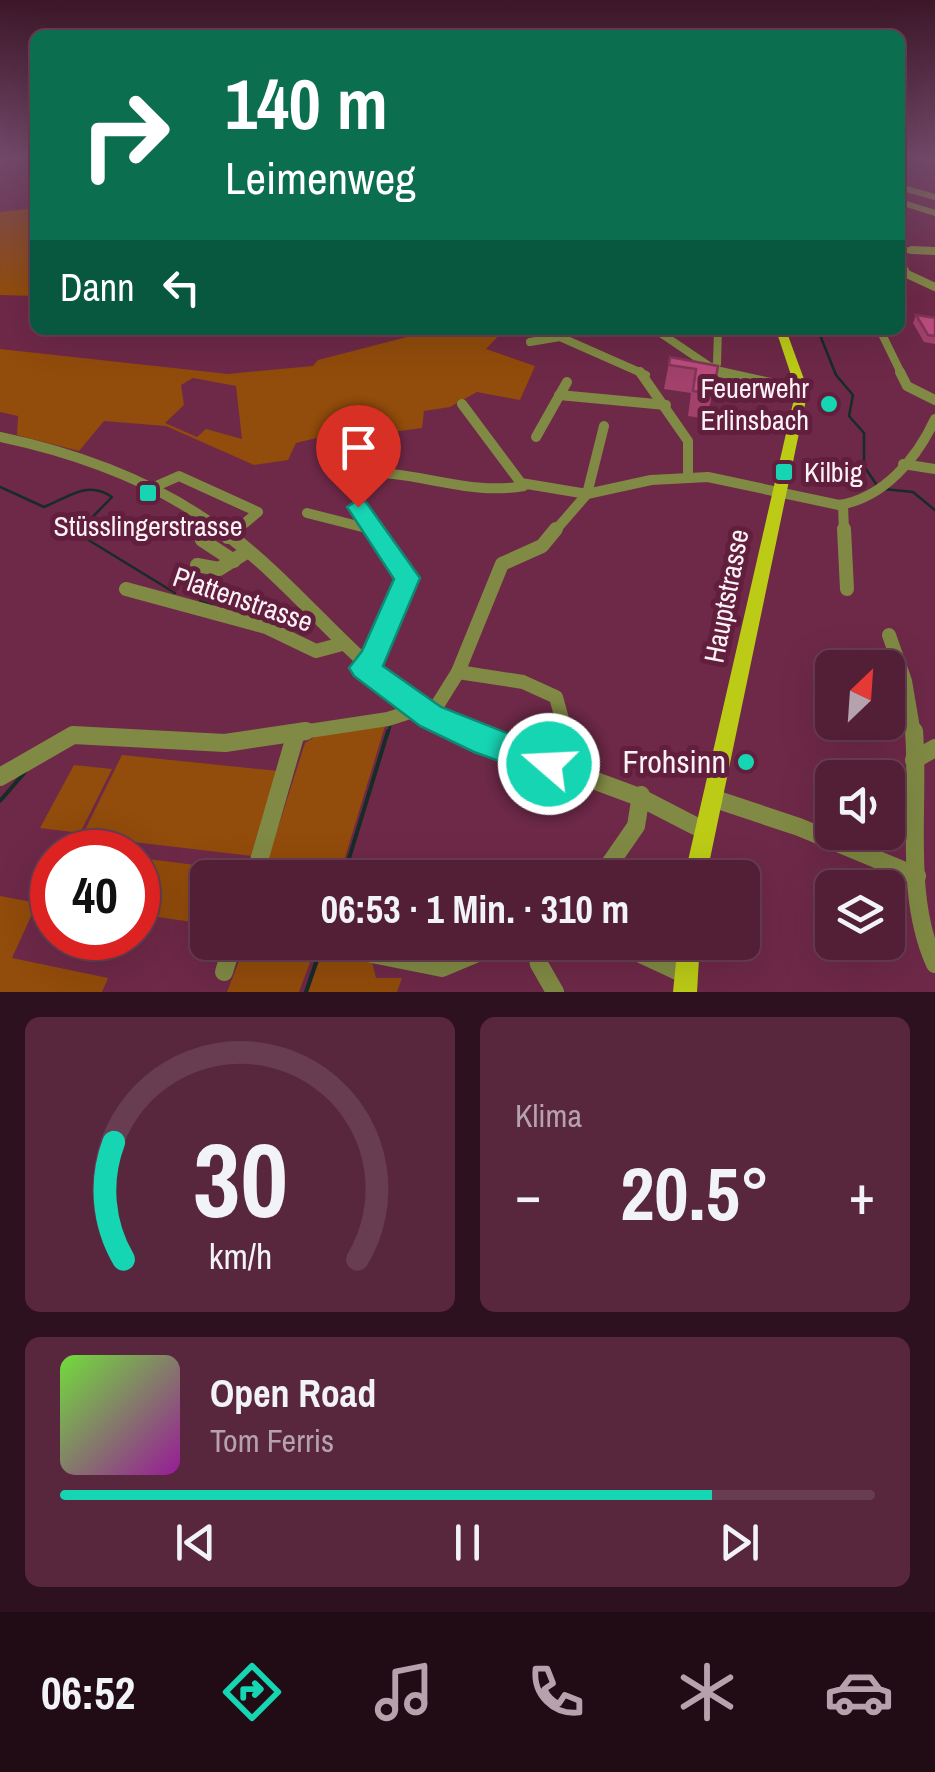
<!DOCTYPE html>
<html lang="de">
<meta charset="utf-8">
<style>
body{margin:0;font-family:"Archivo Narrow",sans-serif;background:#58273e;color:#f1f3f6;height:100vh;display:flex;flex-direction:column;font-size:38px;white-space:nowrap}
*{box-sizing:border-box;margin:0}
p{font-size:32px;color:#b5a2ad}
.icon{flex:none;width:55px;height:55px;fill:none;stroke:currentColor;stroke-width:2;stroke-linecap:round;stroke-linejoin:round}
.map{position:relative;height:992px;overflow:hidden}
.details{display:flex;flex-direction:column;gap:25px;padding:25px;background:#2d111e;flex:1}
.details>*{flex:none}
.top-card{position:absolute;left:30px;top:30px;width:875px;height:305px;border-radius:15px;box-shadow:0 10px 40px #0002,0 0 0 2px #683d51;background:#0b6e4f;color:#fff;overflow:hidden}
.needle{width:65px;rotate:25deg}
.buttons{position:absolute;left:815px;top:650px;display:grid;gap:20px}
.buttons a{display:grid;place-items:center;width:90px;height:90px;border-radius:15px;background:#521f36;box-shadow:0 10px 40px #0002,0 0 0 2px #683d51;font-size:50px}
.speed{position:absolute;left:30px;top:830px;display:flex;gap:20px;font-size:50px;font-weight:700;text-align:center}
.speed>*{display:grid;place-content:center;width:130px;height:130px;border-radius:50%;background:#521f36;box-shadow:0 10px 40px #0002,0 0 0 2px #683d51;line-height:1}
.speed .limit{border:15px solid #d22;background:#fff;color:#111}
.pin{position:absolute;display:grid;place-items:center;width:85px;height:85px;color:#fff;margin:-102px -42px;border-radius:50% 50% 50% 0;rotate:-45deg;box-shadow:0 0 10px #0007}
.pin .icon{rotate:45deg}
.me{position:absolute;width:110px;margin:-55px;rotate:289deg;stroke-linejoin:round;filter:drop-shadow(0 0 8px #0008)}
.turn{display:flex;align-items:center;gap:35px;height:210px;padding:0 30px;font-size:45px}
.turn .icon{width:130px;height:130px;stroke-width:2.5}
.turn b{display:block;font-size:70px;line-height:85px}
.then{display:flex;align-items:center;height:95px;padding:0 30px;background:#0003;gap:20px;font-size:38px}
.big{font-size:75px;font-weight:700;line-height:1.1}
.details .widget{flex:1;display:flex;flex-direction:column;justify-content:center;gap:15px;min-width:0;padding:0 35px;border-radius:15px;background:#58273e}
.details .dial{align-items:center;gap:0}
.dial svg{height:260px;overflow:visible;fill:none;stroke:#683d51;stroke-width:7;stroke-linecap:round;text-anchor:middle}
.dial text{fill:#f1f3f6;stroke:none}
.song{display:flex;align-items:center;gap:30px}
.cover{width:120px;height:120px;border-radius:15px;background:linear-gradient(135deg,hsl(100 70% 55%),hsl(300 70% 35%))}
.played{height:10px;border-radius:5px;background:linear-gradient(90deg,#16d5b3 80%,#683d51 80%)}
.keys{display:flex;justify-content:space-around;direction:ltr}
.heat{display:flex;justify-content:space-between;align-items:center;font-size:55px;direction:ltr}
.details .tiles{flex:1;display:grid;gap:25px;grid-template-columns:1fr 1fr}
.widget:last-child{grid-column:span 2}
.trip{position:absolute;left:190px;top:860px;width:570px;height:100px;border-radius:15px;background:#521f36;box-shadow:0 10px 40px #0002,0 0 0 2px #683d51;font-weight:700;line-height:100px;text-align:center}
.tabs{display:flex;height:160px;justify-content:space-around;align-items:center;background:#210c16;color:#b5a2ad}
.tabs .icon{width:70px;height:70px}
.tabs .current{color:#16d5b3}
.tabs b{font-size:45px;color:#f1f3f6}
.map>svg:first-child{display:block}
</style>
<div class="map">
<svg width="935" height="992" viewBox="0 0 935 992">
<rect width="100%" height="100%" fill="#6e2948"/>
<!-- green -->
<g fill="#924c0b" fill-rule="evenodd">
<path d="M35,208V296L0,295V212Z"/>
<path d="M434,330H504L486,349L535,366L520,400L477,392L450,407L424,411L422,428L377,434L361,427L296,443L288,460L254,465L166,426L104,421L79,451L17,435L18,416L0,412V349L228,374L313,366L318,360ZM193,378L236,386L242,439L206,429L197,437L165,423L184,405L181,385Z"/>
<path d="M385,726L339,877L262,878L305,743L316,736Z"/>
<path d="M122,755L279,771L252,856L82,836Z"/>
<path d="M74,765L112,769L80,833L40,828Z"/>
<path d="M148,859L218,868L215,877L208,878L207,898L199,923L144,915L151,898L138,896Z"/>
<path d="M0,896L37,903L12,958L108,978L102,992H0Z"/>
<path d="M246,943L315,949L299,992H227Z"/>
<path d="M323,950L371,958L376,978H402L397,992H308Z"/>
</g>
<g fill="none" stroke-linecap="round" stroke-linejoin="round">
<!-- stream-far1 -->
<g stroke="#162c26" stroke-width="2.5">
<path d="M818,330L836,375L853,395L849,416L864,433V466L876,484"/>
<path d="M0,487L44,507C69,497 87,480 112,497L77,533L175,593"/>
<path d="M884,489L913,492L935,510"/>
<path d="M200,601L212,605"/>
<path d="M388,734L391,723"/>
</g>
<!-- stream -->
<g stroke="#162c26" stroke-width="4">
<path d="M0,801L25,772"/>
<path d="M343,878L388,731"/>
<path d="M306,992L320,951"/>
</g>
<!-- minor-far4 -->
<g stroke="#818a44" stroke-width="6">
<path d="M900,187L935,197"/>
<path d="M900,202L935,213"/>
<path d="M900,250L935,251"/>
</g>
<!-- minor-far3 -->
<g stroke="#818a44" stroke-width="8">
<path d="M912,250L935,251"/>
<path d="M900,263L907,274L935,287"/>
<path d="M656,330L718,372L731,375"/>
<path d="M880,330L902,375"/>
<path d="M530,342L560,337L646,375"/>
<path d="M712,369L717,364L718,330"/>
</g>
<!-- minor-far2 -->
<g stroke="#818a44" stroke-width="10">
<path d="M640,372L688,441V475"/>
<path d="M720,372L802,390"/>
<path d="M900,372L907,386L935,400"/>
<path d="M559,395L666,405"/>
<path d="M462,404L521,483L587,494L604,426"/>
<path d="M0,437C81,454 157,482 224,532"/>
<path d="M536,437L567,382"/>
<path d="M903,464L935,469"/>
<path d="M154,487L179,476L258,512L234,532"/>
<path d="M843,505L844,532"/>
<path d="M307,513L370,529"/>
<path d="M372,532L349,474C409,466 464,497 524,486"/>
<path d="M554,532L587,494L651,480L708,477L839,505C884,498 917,458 935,419"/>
</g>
<!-- minor-far1 -->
<g stroke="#818a44" stroke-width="14">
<path d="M221,529C312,596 361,682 466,734"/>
<path d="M844,529L847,589"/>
<path d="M228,537L237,529"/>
<path d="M202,540L234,561"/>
<path d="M197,565L219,569L248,551"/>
<path d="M126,589L266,627L316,651L342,644"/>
<path d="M889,635L905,681L914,734"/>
<path d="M364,668L407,579L370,529"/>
<path d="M458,672L523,682L556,697L562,719L558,734"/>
<path d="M430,717L458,672L502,564L542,546L556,529"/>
<path d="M289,734L388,719L419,709"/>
</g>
<!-- minor -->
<g stroke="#818a44" stroke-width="18">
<path d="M461,731L639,797L705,831"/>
<path d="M914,731C920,806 903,894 935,964"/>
<path d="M914,760L935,748"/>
<path d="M549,764L559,731"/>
<path d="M0,777L73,735L225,743L306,731"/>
<path d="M715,799L799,827L917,876"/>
<path d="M254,878L296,733"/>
<path d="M600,878L636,826L641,795"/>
<path d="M312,942L442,968L504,942"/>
<path d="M534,942L539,964L555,992"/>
<path d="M615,942L686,975"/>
<path d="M224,972L233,942"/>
</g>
<!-- major -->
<g fill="#bccc16" fill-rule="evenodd">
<path d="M776,330H786L808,390L706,878H684L796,390Z"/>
<path d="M678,942H700L697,992H673Z"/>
</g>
</g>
<!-- wall -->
<g fill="#a1416c">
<path d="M916,315L935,318V344L924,342L913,323Z"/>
<path d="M670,357L718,366L707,419L688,416L691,393L664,389Z"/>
</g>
<!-- building -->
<g fill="#bb4c7d" stroke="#833558" stroke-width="2.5">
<path d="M916,315L935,318V336L928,335Z"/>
<path d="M670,357L718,366L713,394L693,391L696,369L669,365Z"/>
</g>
<!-- sky -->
<linearGradient id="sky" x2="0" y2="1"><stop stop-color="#3c1728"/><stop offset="0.53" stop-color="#73496a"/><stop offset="1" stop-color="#73496a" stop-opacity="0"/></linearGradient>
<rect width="935" height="296" fill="url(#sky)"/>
<!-- route -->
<path fill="#16d5b3" stroke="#0e8a74" stroke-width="2.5" d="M358,500L366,502L420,578L383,666L441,707L560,754L565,764L560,775L549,779L474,752L420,726L354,676L349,668L362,651L394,579L347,507Z"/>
<!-- markers -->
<g fill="#16d5b3" stroke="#621e3d" stroke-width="4">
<circle cx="829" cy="404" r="10"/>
<rect x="774" y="462" width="20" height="20" rx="5"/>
<rect x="138" y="483" width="20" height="20" rx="5"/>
<circle cx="746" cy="762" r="10"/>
</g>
<g text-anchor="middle" stroke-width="10" stroke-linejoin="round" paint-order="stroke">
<!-- poi labels -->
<g font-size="28" fill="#fbf2f5" stroke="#621e3d" text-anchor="end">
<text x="809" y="398">Feuerwehr<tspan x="809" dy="32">Erlinsbach</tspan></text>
<text x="804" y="482" text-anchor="start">Kilbig</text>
<text x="148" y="536" text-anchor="middle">Stüsslingerstrasse</text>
</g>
<!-- street labels -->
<g font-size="28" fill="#fbf2f5" stroke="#621e3d">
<text transform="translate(726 596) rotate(-79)" y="10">Hauptstrasse</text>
<text transform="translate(243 599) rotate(19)" y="10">Plattenstrasse</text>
</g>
<!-- near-poi labels -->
<g font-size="32" fill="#fbf2f5" stroke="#621e3d" text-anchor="end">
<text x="726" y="773">Frohsinn</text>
</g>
</g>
</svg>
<div class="buttons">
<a><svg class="needle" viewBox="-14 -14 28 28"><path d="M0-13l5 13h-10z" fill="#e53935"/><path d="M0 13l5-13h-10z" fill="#b5a2ad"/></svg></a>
<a><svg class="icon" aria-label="sound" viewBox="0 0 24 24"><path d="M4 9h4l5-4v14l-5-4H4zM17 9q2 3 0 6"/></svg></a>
<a><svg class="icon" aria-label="layers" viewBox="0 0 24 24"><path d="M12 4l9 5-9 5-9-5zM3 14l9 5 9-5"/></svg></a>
</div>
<div class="speed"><div class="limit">40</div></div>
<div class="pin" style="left:358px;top:507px;background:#d93025"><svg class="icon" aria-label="arrive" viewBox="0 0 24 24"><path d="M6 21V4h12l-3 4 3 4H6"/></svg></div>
<svg class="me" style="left:549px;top:764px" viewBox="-20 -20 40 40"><circle r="17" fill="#16d5b3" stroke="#fff" stroke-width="3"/><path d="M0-11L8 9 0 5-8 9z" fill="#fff"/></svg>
<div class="trip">06:53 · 1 Min. · 310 m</div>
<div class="top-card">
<div class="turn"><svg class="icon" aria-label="right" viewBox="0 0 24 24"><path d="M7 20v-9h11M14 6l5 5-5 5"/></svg><div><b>140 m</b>Leimenweg</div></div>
<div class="then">Dann<svg class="icon" aria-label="left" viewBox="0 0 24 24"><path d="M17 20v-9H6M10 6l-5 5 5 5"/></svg></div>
</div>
</div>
<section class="details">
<div class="tiles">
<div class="widget dial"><svg viewBox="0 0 100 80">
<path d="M14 69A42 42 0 1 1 86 69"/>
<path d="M14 69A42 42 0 0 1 11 33" stroke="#16d5b3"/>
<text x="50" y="56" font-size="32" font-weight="700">30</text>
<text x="50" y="72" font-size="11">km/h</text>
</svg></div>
<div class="widget"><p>Klima</p>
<div class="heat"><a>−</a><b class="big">20.5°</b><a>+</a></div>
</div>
<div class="widget">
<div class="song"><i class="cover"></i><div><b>Open Road</b><p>Tom Ferris</p></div></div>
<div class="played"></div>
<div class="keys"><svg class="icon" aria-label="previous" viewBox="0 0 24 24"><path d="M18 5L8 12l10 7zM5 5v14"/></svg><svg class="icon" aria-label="pause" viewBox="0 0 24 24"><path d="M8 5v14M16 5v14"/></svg><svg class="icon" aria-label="next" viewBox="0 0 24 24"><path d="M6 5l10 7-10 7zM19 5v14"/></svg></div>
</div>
</div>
</section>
<nav class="tabs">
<b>06:52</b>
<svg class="icon current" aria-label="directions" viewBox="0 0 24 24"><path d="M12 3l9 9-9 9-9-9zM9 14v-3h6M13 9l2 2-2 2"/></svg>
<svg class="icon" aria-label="music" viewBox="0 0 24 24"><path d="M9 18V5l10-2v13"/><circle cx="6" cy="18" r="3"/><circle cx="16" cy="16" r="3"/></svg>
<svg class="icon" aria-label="phone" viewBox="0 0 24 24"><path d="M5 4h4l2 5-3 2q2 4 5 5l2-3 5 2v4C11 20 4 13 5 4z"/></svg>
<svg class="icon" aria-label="climate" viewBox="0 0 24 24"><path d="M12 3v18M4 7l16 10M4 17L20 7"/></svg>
<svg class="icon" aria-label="car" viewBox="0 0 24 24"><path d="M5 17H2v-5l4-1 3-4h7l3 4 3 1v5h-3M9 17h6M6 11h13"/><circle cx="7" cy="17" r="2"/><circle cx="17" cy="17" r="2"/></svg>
</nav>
